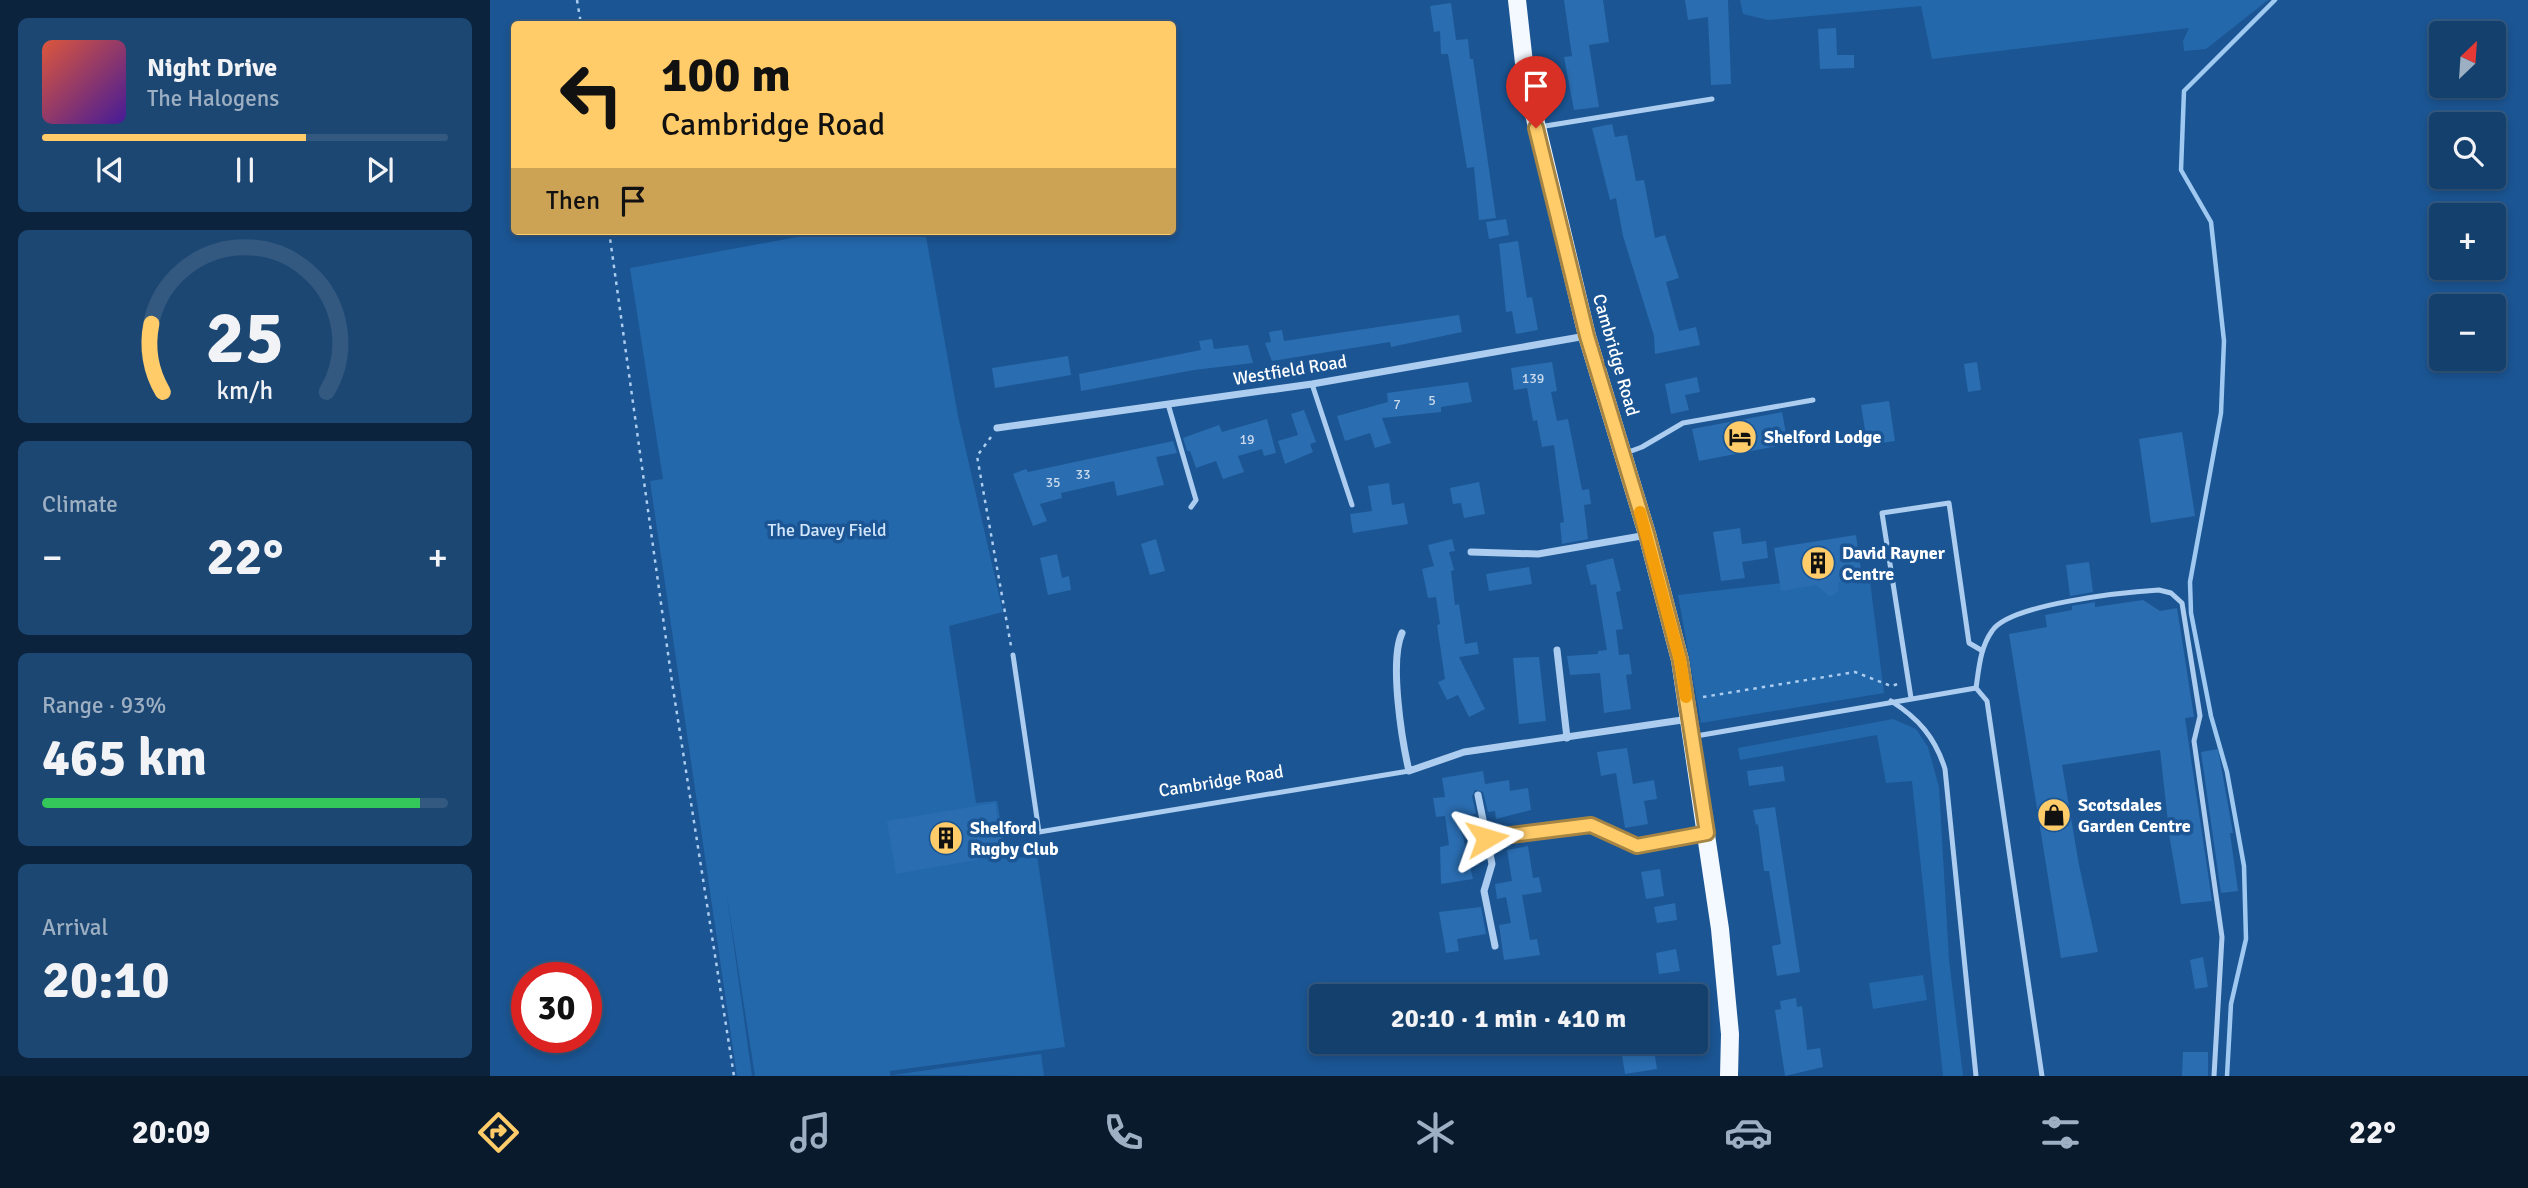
<!DOCTYPE html>
<meta charset="utf-8">
<style>
body{margin:0;font-family:Signika,sans-serif;background:#1d4773;color:#f1f3f6;height:100vh;display:flex;flex-direction:column;font-size:26px;white-space:nowrap}
*{box-sizing:border-box;margin:0}
p{font-size:23px;color:#9dafc2}
.icon{flex:none;width:38px;height:38px;fill:none;stroke:currentColor;stroke-width:2;stroke-linecap:round;stroke-linejoin:round}
.map{position:relative;flex:1;overflow:hidden}
.details{display:flex;flex-direction:column;gap:18px;padding:18px;background:#0b233c;width:490px}
.details>*{flex:none}
.hud{position:absolute;left:21px;top:21px;width:665px;height:214px;border-radius:7px;box-shadow:0 4px 10px #0003,0 0 0 2px #335981;background:#ffcc69;color:#111;overflow:hidden}
.needle{width:46px;rotate:25deg}
.fabs{position:absolute;left:1939px;top:21px;display:grid;gap:14px}
.fabs a{display:grid;place-items:center;width:77px;height:77px;border-radius:7px;background:#14406e;box-shadow:0 4px 10px #0003,0 0 0 2px #335981;font-size:35px}
.speed{position:absolute;left:21px;top:962px;display:flex;gap:14px;font-size:35px;font-weight:700;text-align:center}
.speed>*{display:grid;place-content:center;width:91px;height:91px;border-radius:50%;background:#14406e;box-shadow:0 4px 10px #0003,0 0 0 2px #335981;line-height:1}
.speed .limit{border:10px solid #d22;background:#fff;color:#111}
.pin{position:absolute;display:grid;place-items:center;width:60px;height:60px;color:#fff;margin:-72px -30px;border-radius:50% 50% 50% 0;rotate:-45deg;box-shadow:0 0 7px #0007}
.pin .icon{rotate:45deg}
.me{position:absolute;width:77px;margin:-38px;rotate:83deg;stroke-linejoin:round;filter:drop-shadow(0 0 5px #0008)}
.turn{display:flex;align-items:center;gap:24px;height:147px;padding:0 35px;font-size:32px}
.turn .icon{width:91px;height:91px;stroke-width:2.5}
.turn b{display:block;font-size:49px;line-height:60px}
.then{display:flex;align-items:center;height:66px;padding:0 35px;background:#0003;gap:14px;font-size:26px}
.big{font-size:52px;font-weight:700;line-height:1.1}
.details .tile{flex:1;display:flex;flex-direction:column;justify-content:center;gap:10px;min-width:0;padding:0 24px;border-radius:10px;background:#1d4773}
.details .dial{align-items:center;gap:0}
.dial svg{height:182px;overflow:visible;fill:none;stroke:#335981;stroke-width:7;stroke-linecap:round;text-anchor:middle}
.dial text{fill:#f1f3f6;stroke:none}
.song{display:flex;align-items:center;gap:21px}
.cover{width:84px;height:84px;border-radius:10px;background:linear-gradient(135deg,hsl(10 70% 55%),hsl(260 70% 35%))}
.played{height:7px;border-radius:4px;background:linear-gradient(90deg,#ffcc69 65%,#335981 65%)}
.keys{display:flex;justify-content:space-around;direction:ltr}
.heat{display:flex;justify-content:space-between;align-items:center;font-size:38px;direction:ltr}
.charge{height:10px;border-radius:5px;background:linear-gradient(90deg,#34c759 93%,#335981 0)}
.trip{position:absolute;left:819px;top:984px;width:399px;height:70px;border-radius:7px;background:#14406e;box-shadow:0 4px 10px #0003,0 0 0 2px #335981;font-weight:700;line-height:70px;text-align:center}
.tab-bar{display:flex;height:112px;justify-content:space-around;align-items:center;background:#081a2c;color:#9dafc2}
.tab-bar .icon{width:49px;height:49px}
.tab-bar .on{color:#ffcc69}
.tab-bar b{font-size:32px;color:#f1f3f6}
main{display:flex;flex:1;min-height:0}
.map>svg:first-child{display:block}
</style>
<main>
<section class="details">
<div class="tile">
<div class="song"><i class="cover"></i><div><b>Night Drive</b><p>The Halogens</p></div></div>
<div class="played"></div>
<div class="keys"><svg class="icon" aria-label="previous" viewBox="0 0 24 24"><path d="M18 5L8 12l10 7zM5 5v14"/></svg><svg class="icon" aria-label="pause" viewBox="0 0 24 24"><path d="M8 5v14M16 5v14"/></svg><svg class="icon" aria-label="next" viewBox="0 0 24 24"><path d="M6 5l10 7-10 7zM19 5v14"/></svg></div>
</div>
<div class="tile dial"><svg viewBox="0 0 100 80">
<path d="M14 69A42 42 0 1 1 86 69"/>
<path d="M14 69A42 42 0 0 1 9 39" stroke="#ffcc69"/>
<text x="50" y="56" font-size="32" font-weight="700">25</text>
<text x="50" y="72" font-size="11">km/h</text>
</svg></div>
<div class="tile"><p>Climate</p>
<div class="heat"><a>−</a><b class="big">22°</b><a>+</a></div>
</div>
<div class="tile"><p>Range · 93%</p><b class="big">465 km</b><div class="charge"></div></div>
<div class="tile"><p>Arrival</p><b class="big">20:10</b></div>
</section>
<div class="map">
<svg width="2038" height="1076" viewBox="0 0 2038 1076">
<rect width="100%" height="100%" fill="#1b5593"/>
<!-- green -->
<g fill="#2468ac">
<path d="M1250,0H1778L1716,49L1694,51L1693,41L1699,28L1442,59L1431,6L1278,20L1253,14Z"/>
<path d="M339,231H435L468,416L513,612L459,626L486,803L507,801L517,860L547,855L575,1047L400,1071V1076H265L236,890L262,1076H247L160,481L173,479L140,268Z"/>
<path d="M1379,573L1394,693L1211,723L1188,595Z"/>
<path d="M1403,719L1426,729L1438,747L1449,787L1459,960L1473,1076H1453L1422,781L1396,783L1387,735L1250,760L1248,748Z"/>
<path d="M1433,975L1437,1000L1383,1009L1379,983Z"/>
<path d="M551,1054L554,1076L403,1075Z"/>
</g>
<g fill="none" stroke-linecap="round" stroke-linejoin="round">
<!-- stream -->
<path stroke="#9fc9f1" stroke-width="4.5" d="M1737,1076L1741,1004L1756,939L1754,866L1737,772L1721,716L1701,613L1700,582L1731,413L1734,341L1721,222L1691,170L1694,91L1785,0"/>
</g>
<!-- building -->
<g fill="#2a6db1">
<path d="M1074,0H1113L1119,42L1099,45L1109,107L1084,110L1074,57L1082,56Z"/>
<path d="M1195,0H1238L1241,84L1221,85L1218,17L1198,20Z"/>
<path d="M961,3L966,40L978,39L980,59H983L1006,218L989,220L984,167L977,168L958,54H951L950,31L944,32L940,6Z"/>
<path d="M1346,28L1347,55H1364V68L1330,69L1328,29Z"/>
<path d="M1122,124L1125,137L1137,135L1146,181L1154,180L1165,238L1175,235L1189,278L1176,282L1189,331L1206,327L1210,345L1165,354L1164,336L1133,236L1126,198L1120,200L1102,128Z"/>
<path d="M1016,219L1019,235L999,239L996,222Z"/>
<path d="M1028,241L1037,298L1042,297L1048,330L1026,334L1022,311L1016,312L1009,244Z"/>
<path d="M969,315L972,332L901,347L900,342L782,361L775,343L781,342L779,332L792,330L794,341Z"/>
<path d="M722,339L724,349L758,345L763,363L704,370L591,391L589,374L711,350L709,341Z"/>
<path d="M578,356L581,375L505,388L502,368Z"/>
<path d="M1062,362L1067,391L1061,392L1067,421L1078,419L1092,490L1099,489L1101,504L1094,505L1098,539L1072,544L1070,523L1074,522L1064,445L1052,447L1047,420L1043,421L1037,388L1024,390L1021,368Z"/>
<path d="M1487,362L1491,390L1478,392L1474,364Z"/>
<path d="M1207,377L1210,392L1195,395L1199,410L1181,414L1175,384Z"/>
<path d="M978,382L982,402L951,407V412L892,418L901,443L885,448L880,433L855,441L847,416L898,402L897,393Z"/>
<path d="M1399,401L1405,441L1392,443L1391,433L1376,436L1371,405Z"/>
<path d="M814,410L826,442L820,444L823,452L795,464L788,441L808,435L801,414Z"/>
<path d="M1292,412L1298,444L1209,461L1202,429Z"/>
<path d="M777,419L786,453L774,456L772,449L748,456L754,472L733,479L726,461L706,468L700,451H697L693,438L729,425L732,432Z"/>
<path d="M1692,432L1705,516L1661,523L1649,439Z"/>
<path d="M683,441L687,453L666,457L674,485L627,496L624,481L571,493L572,498L550,504L557,521L543,526L523,474L536,469L538,472Z"/>
<path d="M989,482L995,514L974,518L971,503L963,504L960,488Z"/>
<path d="M899,483L902,505L914,503L918,524L863,533L860,514L882,511L878,486Z"/>
<path d="M1250,528L1252,544L1276,541L1278,558L1252,562L1255,578L1231,581L1223,532Z"/>
<path d="M1366,535L1372,577L1348,582L1349,590L1344,595L1339,596L1326,585L1291,591L1284,548Z"/>
<path d="M666,539L675,571L660,575L651,544Z"/>
<path d="M962,539L965,551L959,552L964,570L961,571L965,605L969,604L975,644L987,642L989,654L969,657L995,709L979,717L968,695L957,700L948,682L955,679L947,625L950,624L946,597L938,598L932,569L944,566L938,545Z"/>
<path d="M567,554L572,578L579,576L581,590L558,595L550,558Z"/>
<path d="M1123,558L1131,591L1126,592L1133,629L1126,630L1129,655L1139,654L1142,674L1136,675L1141,709L1114,713L1110,673L1080,675L1077,656L1108,654V651L1117,650L1106,584L1101,585L1096,565Z"/>
<path d="M1599,562L1603,592L1580,596L1576,565Z"/>
<path d="M1039,567L1042,584L999,591L996,574Z"/>
<path d="M1653,600L1670,611L1687,608L1704,717L1695,718L1722,901L1691,904L1680,840L1670,750L1572,765L1589,865L1608,952L1571,958L1519,634L1557,627L1555,615L1582,610V606L1605,602V607Z"/>
<path d="M1049,657L1056,721L1029,724L1023,658Z"/>
<path d="M1137,748L1143,784L1164,780L1167,799L1154,801L1158,824L1135,828L1126,773L1111,776L1107,752Z"/>
<path d="M1728,749L1743,833H1740L1748,891L1731,893L1711,752Z"/>
<path d="M1293,766L1295,781L1259,786L1257,771Z"/>
<path d="M993,771L995,784L1019,780L1020,791L1038,788L1041,810L1006,819L1005,811L998,812L993,792L985,790L982,796L986,814L968,816L983,879L951,884L950,847L959,845L955,816L946,817L943,798L955,797L952,778Z"/>
<path d="M505,803L514,855L406,874L397,821Z"/>
<path d="M1285,807L1310,972L1287,976L1282,946L1291,944L1279,871H1274L1268,824L1266,825L1263,810Z"/>
<path d="M1038,846L1043,878L1049,877L1052,892L1032,895L1040,940L1047,939L1050,955L1014,960L1009,925L1021,923L1016,897L1007,899L1005,884L1022,881L1017,850Z"/>
<path d="M1170,869L1174,896L1156,899L1151,872Z"/>
<path d="M1185,903L1187,920L1167,923L1164,907Z"/>
<path d="M991,907L996,934L967,939L969,951L956,953L949,912Z"/>
<path d="M1186,949L1190,971L1169,974L1166,953Z"/>
<path d="M1713,957L1718,987L1705,989L1700,960Z"/>
<path d="M1306,998L1307,1007L1312,1006L1317,1050L1330,1048L1333,1067L1295,1076L1285,1010L1291,1009L1290,1001Z"/>
<path d="M1163,1044L1167,1069L1135,1074L1131,1049Z"/>
<path d="M1693,1052H1718V1076H1692Z"/>
</g>
<g fill="none" stroke-linecap="round" stroke-linejoin="round">
<!-- path -->
<g stroke="#accdef" stroke-width="2.5" stroke-dasharray="3.5 5" stroke-linecap="butt">
<path d="M87,0L91,24"/>
<path d="M119,231L182,682L244,1076"/>
<path d="M501,437L487,456L521,646"/>
<path d="M1213,697L1365,672L1401,686L1408,684"/>
</g>
<!-- service -->
<g stroke="#accdef" stroke-width="5">
<path d="M1049,127L1222,99"/>
<path d="M822,384L862,505"/>
<path d="M678,404L706,500L701,507"/>
<path d="M1136,453L1152,447L1193,423L1323,400"/>
<path d="M523,655L549,832L919,771"/>
<path d="M1486,688C1489,668 1490,648 1502,631C1519,604 1635,592 1669,590L1681,593L1692,603L1710,716L1704,741L1732,937L1724,1076"/>
<path d="M1486,688L1497,701L1552,1076"/>
<path d="M1421,698L1392,513L1459,503L1479,643L1491,650"/>
<path d="M1401,701C1428,718 1445,737 1455,769L1486,1076"/>
<path d="M1206,736L1486,688"/>
</g>
<!-- minor -->
<g stroke="#accdef" stroke-width="7">
<path d="M507,428L822,384L1096,336"/>
<path d="M981,552L1048,554L1157,535"/>
<path d="M912,633C899,661 912,741 919,771L974,752L1199,719"/>
<path d="M1067,650L1077,738"/>
<path d="M988,795L1002,864L994,891L1005,946"/>
<path d="M997,838L1101,825L1147,846L1216,833"/>
</g>
<!-- primary -->
<path stroke="#f3f9ff" stroke-width="18" d="M1027,0L1036,81L1097,336L1157,534L1190,660L1230,929L1240,1034L1239,1076"/>
</g>
<g fill="none" stroke-linecap="round" stroke-linejoin="round">
<!-- route casing -->
<g stroke="#a68544" stroke-width="18">
<path id="route" d="M997,838L1101,825L1147,846L1217,833L1190,660L1157,534L1097,336L1046,128"/>
</g>
<!-- route -->
<use href="#route" stroke="#ffcc69" stroke-width="12"/>
<!-- slow -->
<path stroke="#f59e0b" stroke-width="12" d="M1150,512L1190,660L1196,697"/>
</g>
<!-- icons -->
<defs>
<g id="hotel-disc" transform="scale(1.75)"><circle r="9.5" fill="#ffcc69" stroke="#1b5593"/><path d="M-6-4.5h1.5V1H6V5H4.5V3h-9V5H-6ZM-4 0a1.8 1.8 0 1 1 3.6 0ZM.5 0V-2.5h3Q6-2.5 6 0Z" fill="#111"/></g>
<g id="building-disc" transform="scale(1.75)"><circle r="9.5" fill="#ffcc69" stroke="#1b5593"/><path d="M-4-6H4V6H1V3H-1V6H-4ZM-2.5-4.3h1.7v1.8h-1.7ZM.8-4.3h1.7v1.8H.8ZM-2.5-1h1.7V.8h-1.7ZM.8-1h1.7V.8H.8Z" fill="#111"/></g>
<g id="shop-disc" transform="scale(1.75)"><circle r="9.5" fill="#ffcc69" stroke="#1b5593"/><path d="M-5-2.5h2.3a2.7 3.5 0 0 1 5.4 0H5L5.5 6h-11ZM-1.5-2.5h3a1.5 2.3 0 0 0-3 0Z" fill="#111"/></g>
</defs>
<g fill-rule="evenodd">
<use href="#hotel-disc" x="1250" y="437"/>
<use href="#building-disc" x="1328" y="563"/>
<use href="#shop-disc" x="1564" y="815"/>
<use href="#building-disc" x="456" y="838"/>
</g>
<g text-anchor="middle" stroke-width="7" stroke-linejoin="round" paint-order="stroke">
<!-- number labels -->
<g font-size="14" fill="#cadaec">
<text x="1043" y="383">139</text>
<text x="942" y="405">5</text>
<text x="907" y="409">7</text>
<text x="757" y="444">19</text>
<text x="593" y="479">33</text>
<text x="563" y="487">35</text>
</g>
<!-- street labels -->
<g font-size="18" fill="#fff" stroke="#1b5593">
<text transform="translate(1126 355) rotate(74)" y="6">Cambridge Road</text>
<text transform="translate(800 370) rotate(-9)" y="6">Westfield Road</text>
<text transform="translate(731 781) rotate(-9)" y="6">Cambridge Road</text>
</g>
<!-- poi labels -->
<g font-size="18" font-weight="bold" fill="#fff" stroke="#1b5593" text-anchor="start">
<text x="1274" y="443">Shelford Lodge</text>
<text x="1352" y="559">David Rayner<tspan x="1352" dy="21">Centre</tspan></text>
<text x="1588" y="811">Scotsdales<tspan x="1588" dy="21">Garden Centre</tspan></text>
<text x="480" y="834">Shelford<tspan x="480" dy="21">Rugby Club</tspan></text>
</g>
<!-- park labels -->
<g font-size="18" fill="#d2e6fb" stroke="#1b5593">
<text x="337" y="536">The Davey Field</text>
</g>
</g>
</svg>
<div class="fabs">
<a><svg class="needle" viewBox="-14 -14 28 28"><path d="M0-13l5 13h-10z" fill="#e53935"/><path d="M0 13l5-13h-10z" fill="#9dafc2"/></svg></a>
<a><svg class="icon" aria-label="search" viewBox="0 0 24 24"><circle cx="10" cy="10" r="6"/><path d="M15 15l6 6"/></svg></a>
<a>+</a>
<a>−</a>
</div>
<div class="speed"><div class="limit">30</div></div>
<div class="pin" style="left:1046px;top:128px;background:#d93025"><svg class="icon" aria-label="arrive" viewBox="0 0 24 24"><path d="M6 21V4h12l-3 4 3 4H6"/></svg></div>
<svg class="me" style="left:997px;top:838px" viewBox="-20 -20 40 40"><path d="M0-17L14 15 0 8-14 15z" fill="#ffcc69" stroke="#fff" stroke-width="4"/></svg>
<div class="trip">20:10 · 1 min · 410 m</div>
<div class="hud">
<div class="turn"><svg class="icon" aria-label="left" viewBox="0 0 24 24"><path d="M17 20v-9H6M10 6l-5 5 5 5"/></svg><div><b>100 m</b>Cambridge Road</div></div>
<div class="then">Then<svg class="icon" aria-label="arrive" viewBox="0 0 24 24"><path d="M6 21V4h12l-3 4 3 4H6"/></svg></div>
</div>
</div>
</main>
<nav class="tab-bar">
<b>20:09</b>
<svg class="icon on" aria-label="directions" viewBox="0 0 24 24"><path d="M12 3l9 9-9 9-9-9zM9 14v-3h6M13 9l2 2-2 2"/></svg>
<svg class="icon" aria-label="music" viewBox="0 0 24 24"><path d="M9 18V5l10-2v13"/><circle cx="6" cy="18" r="3"/><circle cx="16" cy="16" r="3"/></svg>
<svg class="icon" aria-label="phone" viewBox="0 0 24 24"><path d="M5 4h4l2 5-3 2q2 4 5 5l2-3 5 2v4C11 20 4 13 5 4z"/></svg>
<svg class="icon" aria-label="climate" viewBox="0 0 24 24"><path d="M12 3v18M4 7l16 10M4 17L20 7"/></svg>
<svg class="icon" aria-label="car" viewBox="0 0 24 24"><path d="M5 17H2v-5l4-1 3-4h7l3 4 3 1v5h-3M9 17h6M6 11h13"/><circle cx="7" cy="17" r="2"/><circle cx="17" cy="17" r="2"/></svg>
<svg class="icon" aria-label="filters" viewBox="0 0 24 24"><path d="M4 7h16M4 17h16"/><circle cx="9" cy="7" r="2"/><circle cx="15" cy="17" r="2"/></svg>
<b>22°</b>
</nav>
